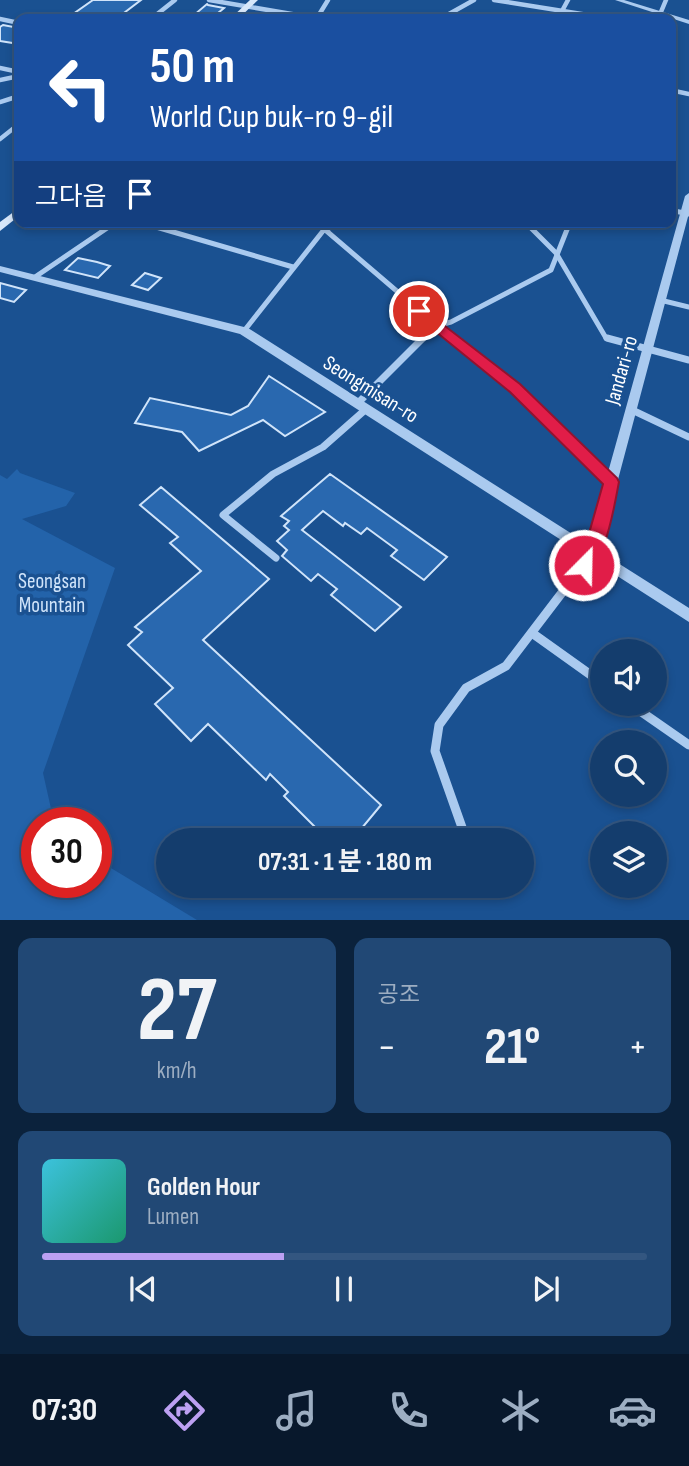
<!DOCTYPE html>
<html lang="ko">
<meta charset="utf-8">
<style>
body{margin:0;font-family:"Sofia Sans Condensed","Noto Sans KR",sans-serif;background:#214875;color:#f1f3f6;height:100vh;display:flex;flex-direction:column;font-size:26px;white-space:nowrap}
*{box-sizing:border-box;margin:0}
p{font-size:23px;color:#9daec2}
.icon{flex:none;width:38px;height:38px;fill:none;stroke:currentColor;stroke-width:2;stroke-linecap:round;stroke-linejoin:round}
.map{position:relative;height:920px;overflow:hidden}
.sheet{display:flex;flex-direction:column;gap:18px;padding:18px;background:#0b223c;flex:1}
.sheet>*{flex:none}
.hud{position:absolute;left:14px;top:14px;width:662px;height:214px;border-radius:14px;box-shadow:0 4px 10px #0003,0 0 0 2px #335680;background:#1a4fa0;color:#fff;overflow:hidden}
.controls{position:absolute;left:590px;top:639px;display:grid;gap:14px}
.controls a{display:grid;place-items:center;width:77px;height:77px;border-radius:50%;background:#143d6d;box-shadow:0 4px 10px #0003,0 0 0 2px #335680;font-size:35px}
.speed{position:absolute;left:21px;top:807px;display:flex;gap:14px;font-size:35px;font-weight:700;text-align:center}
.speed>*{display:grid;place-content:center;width:91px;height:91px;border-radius:50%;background:#143d6d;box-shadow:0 4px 10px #0003,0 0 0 2px #335680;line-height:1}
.speed .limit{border:10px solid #d22;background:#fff;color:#111}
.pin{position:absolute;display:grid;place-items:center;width:60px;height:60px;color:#fff;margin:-30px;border:4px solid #fff;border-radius:50%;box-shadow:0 2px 7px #0007}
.me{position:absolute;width:77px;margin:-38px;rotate:23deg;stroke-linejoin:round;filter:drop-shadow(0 0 5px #0008)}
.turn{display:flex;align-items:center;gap:24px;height:147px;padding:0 21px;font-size:32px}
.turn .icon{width:91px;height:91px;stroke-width:2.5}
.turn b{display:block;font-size:49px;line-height:60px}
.then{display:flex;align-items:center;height:66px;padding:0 21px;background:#0003;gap:14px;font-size:26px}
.big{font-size:52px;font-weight:700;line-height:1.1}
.sheet .tile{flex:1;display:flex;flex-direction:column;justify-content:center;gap:10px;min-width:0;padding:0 24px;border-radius:14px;background:#214875}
.sheet .dial{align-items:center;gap:0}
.dial b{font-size:91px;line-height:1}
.song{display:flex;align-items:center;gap:21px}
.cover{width:84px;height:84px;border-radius:10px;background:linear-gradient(135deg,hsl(190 70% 55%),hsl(160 70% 35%))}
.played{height:7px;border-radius:4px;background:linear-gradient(90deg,#bca0f2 40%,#335680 40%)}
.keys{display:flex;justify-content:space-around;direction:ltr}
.heat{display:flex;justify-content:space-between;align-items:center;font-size:38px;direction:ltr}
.sheet .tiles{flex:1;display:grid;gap:18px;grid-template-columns:1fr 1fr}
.tile:last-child{grid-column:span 2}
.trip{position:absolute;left:156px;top:828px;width:378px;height:70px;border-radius:35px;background:#143d6d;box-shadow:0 4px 10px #0003,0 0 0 2px #335680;font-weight:700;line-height:70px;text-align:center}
.dock{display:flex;height:112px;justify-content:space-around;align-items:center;background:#08182c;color:#9daec2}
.dock .icon{width:49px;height:49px}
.dock .active{color:#bca0f2}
.dock b{font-size:32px;color:#f1f3f6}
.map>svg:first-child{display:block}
</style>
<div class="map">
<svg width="689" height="920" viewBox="0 0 689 920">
<rect width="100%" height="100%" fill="#1a5191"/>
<!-- green -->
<path fill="#2363aa" d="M17,469L20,473L75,493L66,506L22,519L115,568L43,773L54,822H37V882H96V859L197,920H0V475L7,479Z"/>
<!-- building -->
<g fill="#2968af" stroke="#d0e4fa" stroke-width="2">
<path d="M93,0H141L116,19H66Z"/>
<path d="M207,4L208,5L224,8L212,18L194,15Z"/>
<path d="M3,25L19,28V44L0,41V27Z"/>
<path d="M78,258L97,262L110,266L98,278L65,270Z"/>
<path d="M145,273L161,278L148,290L132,285Z"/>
<path d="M0,283L26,290L14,302L0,298Z"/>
<path d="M269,376L325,412L285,436L263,420L199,451L182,432L135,423L150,398L231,415L248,406Z"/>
<path d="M330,474L447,557L424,580L391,556L397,550L367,528L361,534L345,523L343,526L323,511L302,530L401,607L375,631L331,595L337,589L318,574L311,581L282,556L287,550L277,541L289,530L284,526L289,521L281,516Z"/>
<path d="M161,487L269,579L203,640L381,805L352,840H328L284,796L288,792L270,774L266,780L208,724L191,741L155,704L173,688L128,645L142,632L135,627L201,571L170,543L178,537L140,505Z"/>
</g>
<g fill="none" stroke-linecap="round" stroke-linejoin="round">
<!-- minor-far3 -->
<g stroke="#aacaef" stroke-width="4.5">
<path d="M209,0L321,19"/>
<path d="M494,0L613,19"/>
<path d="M562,11L568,0"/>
<path d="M317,18L328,0"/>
<path d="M0,19L19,23"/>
<path d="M151,19L175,0"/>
<path d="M440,19L474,0"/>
<path d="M658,19L666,0"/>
<path d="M0,68L19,72"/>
<path d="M0,80L19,76"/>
<path d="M670,90L689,94"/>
<path d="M0,102L19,96"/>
<path d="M0,139L19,124"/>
</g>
<!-- minor-far2 -->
<g stroke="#aacaef" stroke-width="5">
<path d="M670,210L689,214"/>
<path d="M139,222L293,267"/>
<path d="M316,222L454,340"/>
<path d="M525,222L556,253L606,338L614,340"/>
<path d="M35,277L116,222"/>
<path d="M660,300L689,307"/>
<path d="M244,331L323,231L342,222"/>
<path d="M422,340L436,326L451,322L551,270L570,222"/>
</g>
<!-- minor-far1 -->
<g stroke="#aacaef" stroke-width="7">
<path d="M452,338L515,388L611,482"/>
<path d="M607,338L689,360"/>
<path d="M357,404L423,338"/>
<path d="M630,409L689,437"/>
<path d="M276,558L223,515L273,474L323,447L365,410"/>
<path d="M563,592L592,554"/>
</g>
<!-- minor -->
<g stroke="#aacaef" stroke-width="9">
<path d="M532,633L602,683"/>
<path d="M630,704L689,745"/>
<path d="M464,833L435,751L439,725L466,688L506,666L564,590"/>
</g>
<!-- tertiary -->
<g fill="#aacaef" fill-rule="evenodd">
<path d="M615,0H624L689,20V24Z"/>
<path d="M689,193V213L599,551L689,608V622L240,334L0,272V266L248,328L588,544L685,196Z"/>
</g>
<!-- secondary -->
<g fill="#d7e7fa" fill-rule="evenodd">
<path d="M250,0H258L238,19H230Z"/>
<path d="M19,208V216L0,231V222Z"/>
</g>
</g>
<!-- route -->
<path fill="#e11d48" stroke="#92132f" stroke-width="2" d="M419,306L520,384L617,478L619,482C615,501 604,579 578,570L575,565L584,551L603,484L510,392L414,314V308Z"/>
<g text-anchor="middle" stroke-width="7" stroke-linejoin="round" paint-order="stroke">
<!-- street labels -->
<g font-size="21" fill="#fff" stroke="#1a5191">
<text transform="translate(621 370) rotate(-74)" y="7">Jandari-ro</text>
<text transform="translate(371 389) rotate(32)" y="7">Seongmisan-ro</text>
</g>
<!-- park labels -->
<g font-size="21" fill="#d0e4fa" stroke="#1a5191">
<text x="52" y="588">Seongsan<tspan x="52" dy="24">Mountain</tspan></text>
</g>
</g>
</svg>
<div class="controls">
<a><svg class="icon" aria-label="sound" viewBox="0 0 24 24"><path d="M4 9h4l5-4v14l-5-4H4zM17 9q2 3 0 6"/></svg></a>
<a><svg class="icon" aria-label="search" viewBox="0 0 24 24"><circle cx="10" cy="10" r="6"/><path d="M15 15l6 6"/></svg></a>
<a><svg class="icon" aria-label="layers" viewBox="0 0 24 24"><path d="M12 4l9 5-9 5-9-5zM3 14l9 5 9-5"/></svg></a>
</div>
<div class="speed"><div class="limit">30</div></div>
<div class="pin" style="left:419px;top:311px;background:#d93025"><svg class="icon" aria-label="arrive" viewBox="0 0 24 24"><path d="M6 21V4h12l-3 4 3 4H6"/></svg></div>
<svg class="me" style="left:584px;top:565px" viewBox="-20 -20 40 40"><circle r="17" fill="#e11d48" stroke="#fff" stroke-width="3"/><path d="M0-11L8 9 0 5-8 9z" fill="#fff"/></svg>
<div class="trip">07:31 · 1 분 · 180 m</div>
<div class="hud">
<div class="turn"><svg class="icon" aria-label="left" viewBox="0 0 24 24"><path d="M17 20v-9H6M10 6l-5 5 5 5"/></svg><div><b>50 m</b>World Cup buk-ro 9-gil</div></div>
<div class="then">그다음<svg class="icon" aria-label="arrive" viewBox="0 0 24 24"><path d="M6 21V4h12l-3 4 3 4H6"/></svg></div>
</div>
</div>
<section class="sheet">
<div class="tiles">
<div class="tile dial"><b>27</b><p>km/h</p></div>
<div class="tile"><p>공조</p>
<div class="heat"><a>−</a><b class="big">21°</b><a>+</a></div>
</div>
<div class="tile">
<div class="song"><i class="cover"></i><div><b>Golden Hour</b><p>Lumen</p></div></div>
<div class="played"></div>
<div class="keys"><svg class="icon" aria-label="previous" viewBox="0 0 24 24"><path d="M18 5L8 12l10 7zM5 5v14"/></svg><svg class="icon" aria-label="pause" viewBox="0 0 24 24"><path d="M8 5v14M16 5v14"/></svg><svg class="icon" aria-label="next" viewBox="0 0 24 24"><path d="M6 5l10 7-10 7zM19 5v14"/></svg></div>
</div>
</div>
</section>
<nav class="dock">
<b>07:30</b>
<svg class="icon active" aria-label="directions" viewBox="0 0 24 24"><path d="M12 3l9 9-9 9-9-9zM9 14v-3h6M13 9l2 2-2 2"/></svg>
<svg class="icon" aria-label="music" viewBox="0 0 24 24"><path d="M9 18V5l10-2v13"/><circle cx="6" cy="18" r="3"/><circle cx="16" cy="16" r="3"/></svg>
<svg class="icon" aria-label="phone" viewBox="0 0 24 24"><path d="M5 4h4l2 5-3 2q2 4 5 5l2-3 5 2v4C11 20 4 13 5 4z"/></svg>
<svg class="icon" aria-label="climate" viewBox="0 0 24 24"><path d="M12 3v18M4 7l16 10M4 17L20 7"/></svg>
<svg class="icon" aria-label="car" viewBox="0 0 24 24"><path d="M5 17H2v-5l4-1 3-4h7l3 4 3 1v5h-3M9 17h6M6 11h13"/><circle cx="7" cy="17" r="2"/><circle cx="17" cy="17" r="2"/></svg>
</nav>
